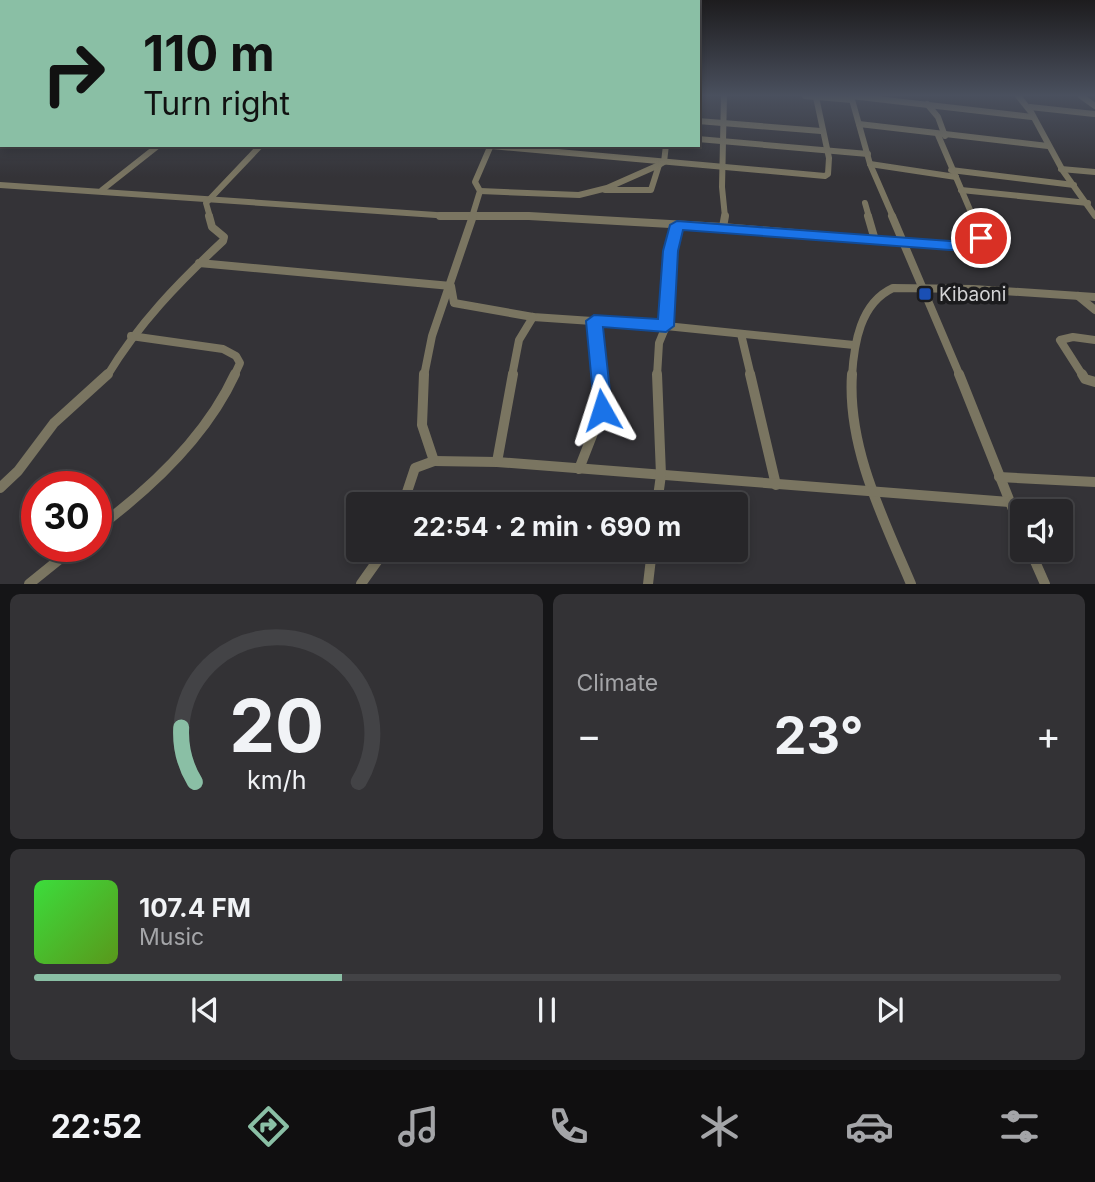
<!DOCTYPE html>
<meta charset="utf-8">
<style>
body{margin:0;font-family:Inter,sans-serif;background:#333235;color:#f1f3f6;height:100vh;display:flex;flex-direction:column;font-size:26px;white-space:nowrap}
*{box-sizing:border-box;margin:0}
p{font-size:23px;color:#a4a5a8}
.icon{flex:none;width:38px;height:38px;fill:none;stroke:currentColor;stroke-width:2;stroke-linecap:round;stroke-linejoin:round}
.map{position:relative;height:584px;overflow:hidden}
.panel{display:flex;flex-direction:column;gap:10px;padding:10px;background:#151517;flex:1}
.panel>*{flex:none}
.top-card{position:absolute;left:0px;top:0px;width:700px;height:147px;box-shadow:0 4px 10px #0003,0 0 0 2px #434346;background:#8abfa5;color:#111;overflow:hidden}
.buttons{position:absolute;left:1010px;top:499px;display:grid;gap:14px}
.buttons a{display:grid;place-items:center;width:63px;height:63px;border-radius:7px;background:#272629;box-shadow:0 4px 10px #0003,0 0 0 2px #434346;font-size:35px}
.speed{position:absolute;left:21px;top:471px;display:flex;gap:14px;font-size:35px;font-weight:700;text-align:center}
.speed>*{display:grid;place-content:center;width:91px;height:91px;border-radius:50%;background:#272629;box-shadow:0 4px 10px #0003,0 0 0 2px #434346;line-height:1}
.speed .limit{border:10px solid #d22;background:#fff;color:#111}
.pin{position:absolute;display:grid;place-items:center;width:60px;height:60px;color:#fff;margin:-30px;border:4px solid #fff;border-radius:50%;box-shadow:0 2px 7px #0007}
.me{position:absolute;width:77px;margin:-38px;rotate:354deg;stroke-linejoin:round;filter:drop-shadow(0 0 5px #0008)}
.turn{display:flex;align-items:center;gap:24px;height:147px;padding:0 28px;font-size:32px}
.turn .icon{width:91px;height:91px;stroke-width:2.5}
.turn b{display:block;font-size:49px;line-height:60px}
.big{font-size:52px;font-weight:700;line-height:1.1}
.panel .tile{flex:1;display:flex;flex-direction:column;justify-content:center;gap:10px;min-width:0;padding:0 24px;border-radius:10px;background:#333235}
.panel .dial{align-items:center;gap:0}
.dial svg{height:182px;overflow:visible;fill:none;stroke:#434346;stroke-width:7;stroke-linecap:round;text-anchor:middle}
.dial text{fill:#f1f3f6;stroke:none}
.song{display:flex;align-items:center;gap:21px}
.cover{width:84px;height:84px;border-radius:10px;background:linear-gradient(135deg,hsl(120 70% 55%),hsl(90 70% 35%))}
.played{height:7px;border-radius:4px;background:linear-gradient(90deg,#8abfa5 30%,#434346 30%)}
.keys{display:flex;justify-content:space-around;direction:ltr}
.heat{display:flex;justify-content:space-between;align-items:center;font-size:38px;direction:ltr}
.panel .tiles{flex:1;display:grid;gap:10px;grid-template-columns:1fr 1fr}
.tile:last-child{grid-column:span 2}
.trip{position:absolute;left:346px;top:492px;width:402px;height:70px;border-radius:7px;background:#272629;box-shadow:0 4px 10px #0003,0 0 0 2px #434346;font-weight:700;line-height:70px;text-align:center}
.tab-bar{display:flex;height:112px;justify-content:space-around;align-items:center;background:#100f10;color:#a4a5a8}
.tab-bar .icon{width:49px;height:49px}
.tab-bar .selected{color:#8abfa5}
.tab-bar b{font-size:32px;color:#f1f3f6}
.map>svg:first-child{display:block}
</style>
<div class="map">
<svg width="1095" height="584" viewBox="0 0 1095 584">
<rect width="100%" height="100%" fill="#343337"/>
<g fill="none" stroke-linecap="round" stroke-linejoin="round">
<!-- minor-far2 -->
<g stroke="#7a7561" stroke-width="6">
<path d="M724,96L722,187L725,217"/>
<path d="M805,96L852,100"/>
<path d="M851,96L870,164L893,217"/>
<path d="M851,96L1032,117"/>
<path d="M1018,96L1031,112L1063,171L1095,216"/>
<path d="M1081,96L1095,106"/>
<path d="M927,104L938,117L945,136"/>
<path d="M1030,107L1094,114"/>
<path d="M698,121L821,131"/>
<path d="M859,124L1048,146"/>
<path d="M938,135L973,217"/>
<path d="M698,139L868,154"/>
<path d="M491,146L825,176L828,174L829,158L816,97"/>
<path d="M870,164L956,177"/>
<path d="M1061,169L1095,172"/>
<path d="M951,170L1074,185"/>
<path d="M0,185L465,217"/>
<path d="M102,190L159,145"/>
<path d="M605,190H651L659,165L664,162L666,145"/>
<path d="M961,190L1088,203"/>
<path d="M480,191L579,195L607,188L659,165"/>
<path d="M865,203L869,217"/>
<path d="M210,217L206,203L261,145"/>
<path d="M472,217L480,191L475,182L491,145"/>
<path d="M488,217H555"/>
</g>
<!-- minor-far1 -->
<g stroke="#7a7561" stroke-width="8">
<path d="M440,216H529L723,227L950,246L979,243L980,234L972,216"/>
<path d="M868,216L875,240"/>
<path d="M892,216L960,376"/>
<path d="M723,227L725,216"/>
<path d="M199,263L451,286L454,303L533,317L666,326L854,345"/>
<path d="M1078,296L1095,310"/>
<path d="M594,321L599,376"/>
<path d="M741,334L751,376"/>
<path d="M131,336L223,349L236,356L240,363L234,376"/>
<path d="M107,376C139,323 178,283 223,241L224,237L212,227L209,216"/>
<path d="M424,376L432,336L473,216"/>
<path d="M512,376L519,340L533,317"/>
<path d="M657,376L659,343L666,326L670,251L677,225"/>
<path d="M852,376C854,344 860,303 893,288L973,289L1095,297"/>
<path d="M1083,376L1060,340L1073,337L1095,340"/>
</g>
<!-- minor -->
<g stroke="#7a7561" stroke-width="10">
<path d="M750,374L776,485"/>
<path d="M852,374C847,447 883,518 911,584"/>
<path d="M959,374L1022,532"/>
<path d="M1082,374L1085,379L1095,382"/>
<path d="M434,461L497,462L1009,502"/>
<path d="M497,462L513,374"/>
<path d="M579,469L602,410L599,374"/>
<path d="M999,477L1095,482"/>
<path d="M0,488L18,471L54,423L108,374"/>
<path d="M403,504L415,468L434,461L422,425L424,374"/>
<path d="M657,504L661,475L657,374"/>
<path d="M96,529C150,489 206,437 235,374"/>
<path d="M1030,550L1045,584"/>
<path d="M29,584L76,546"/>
<path d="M361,584L385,550"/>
<path d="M648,584L652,550"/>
</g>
</g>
<!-- sky -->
<linearGradient id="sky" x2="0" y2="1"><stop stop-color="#1d1c1e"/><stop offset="0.54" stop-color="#4a505e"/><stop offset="1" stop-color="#4a505e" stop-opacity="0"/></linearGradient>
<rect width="1095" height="177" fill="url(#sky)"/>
<!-- route -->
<path fill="#1a73e8" stroke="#114b97" stroke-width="2" d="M677,221L950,241L971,240L981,233L988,238L985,245L973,250H950L683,230L678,251L674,326L666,332L603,327L612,410L609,416H595L586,321L594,315L658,319L663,251L670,225Z"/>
<!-- markers -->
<rect fill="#1a4fb4" stroke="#1b1b1d" stroke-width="2.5" x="918" y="287" width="14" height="14" rx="3.5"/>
<g text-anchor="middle" stroke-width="7" stroke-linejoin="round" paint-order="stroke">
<!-- poi labels -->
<g font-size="19" fill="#d2d2d4" stroke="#1b1b1d" text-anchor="start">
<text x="939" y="301">Kibaoni</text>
</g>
</g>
</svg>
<div class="buttons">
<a><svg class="icon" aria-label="sound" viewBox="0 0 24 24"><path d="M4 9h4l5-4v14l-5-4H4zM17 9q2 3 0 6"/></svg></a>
</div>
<div class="speed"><div class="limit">30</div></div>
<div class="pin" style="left:981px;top:238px;background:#d93025"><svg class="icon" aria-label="arrive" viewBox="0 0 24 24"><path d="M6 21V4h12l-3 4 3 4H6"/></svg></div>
<svg class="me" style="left:602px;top:410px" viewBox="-20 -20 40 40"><path d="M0-17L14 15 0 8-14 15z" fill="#1a73e8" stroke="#fff" stroke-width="4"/></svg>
<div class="trip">22:54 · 2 min · 690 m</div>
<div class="top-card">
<div class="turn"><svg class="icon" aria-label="right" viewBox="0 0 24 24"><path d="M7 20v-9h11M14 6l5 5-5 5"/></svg><div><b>110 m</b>Turn right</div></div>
</div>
</div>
<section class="panel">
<div class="tiles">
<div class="tile dial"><svg viewBox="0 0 100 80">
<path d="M14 69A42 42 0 1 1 86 69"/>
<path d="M14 69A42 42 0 0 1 8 45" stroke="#8abfa5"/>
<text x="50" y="56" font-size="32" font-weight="700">20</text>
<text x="50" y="72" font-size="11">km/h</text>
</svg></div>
<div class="tile"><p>Climate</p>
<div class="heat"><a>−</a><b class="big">23°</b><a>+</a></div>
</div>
<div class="tile">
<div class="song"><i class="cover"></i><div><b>107.4 FM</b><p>Music</p></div></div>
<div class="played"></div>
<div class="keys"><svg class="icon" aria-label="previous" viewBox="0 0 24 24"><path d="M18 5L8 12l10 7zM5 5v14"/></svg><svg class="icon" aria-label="pause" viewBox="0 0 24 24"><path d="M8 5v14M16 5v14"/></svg><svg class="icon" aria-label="next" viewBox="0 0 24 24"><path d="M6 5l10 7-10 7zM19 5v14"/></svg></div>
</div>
</div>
</section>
<nav class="tab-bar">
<b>22:52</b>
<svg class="icon selected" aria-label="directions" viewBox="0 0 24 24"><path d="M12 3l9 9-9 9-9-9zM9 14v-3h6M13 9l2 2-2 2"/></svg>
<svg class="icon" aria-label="music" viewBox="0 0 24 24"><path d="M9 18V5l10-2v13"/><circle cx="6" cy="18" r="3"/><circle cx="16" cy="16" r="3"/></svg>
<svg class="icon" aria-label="phone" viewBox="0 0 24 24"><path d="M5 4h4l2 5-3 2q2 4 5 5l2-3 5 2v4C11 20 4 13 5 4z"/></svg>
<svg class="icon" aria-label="climate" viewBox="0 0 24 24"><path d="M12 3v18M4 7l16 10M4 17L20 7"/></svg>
<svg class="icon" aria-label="car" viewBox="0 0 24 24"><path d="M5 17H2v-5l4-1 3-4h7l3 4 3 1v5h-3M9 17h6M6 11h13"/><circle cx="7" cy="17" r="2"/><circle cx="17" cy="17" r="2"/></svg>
<svg class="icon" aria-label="filters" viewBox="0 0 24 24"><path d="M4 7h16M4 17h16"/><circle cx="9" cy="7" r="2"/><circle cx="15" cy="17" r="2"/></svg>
</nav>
